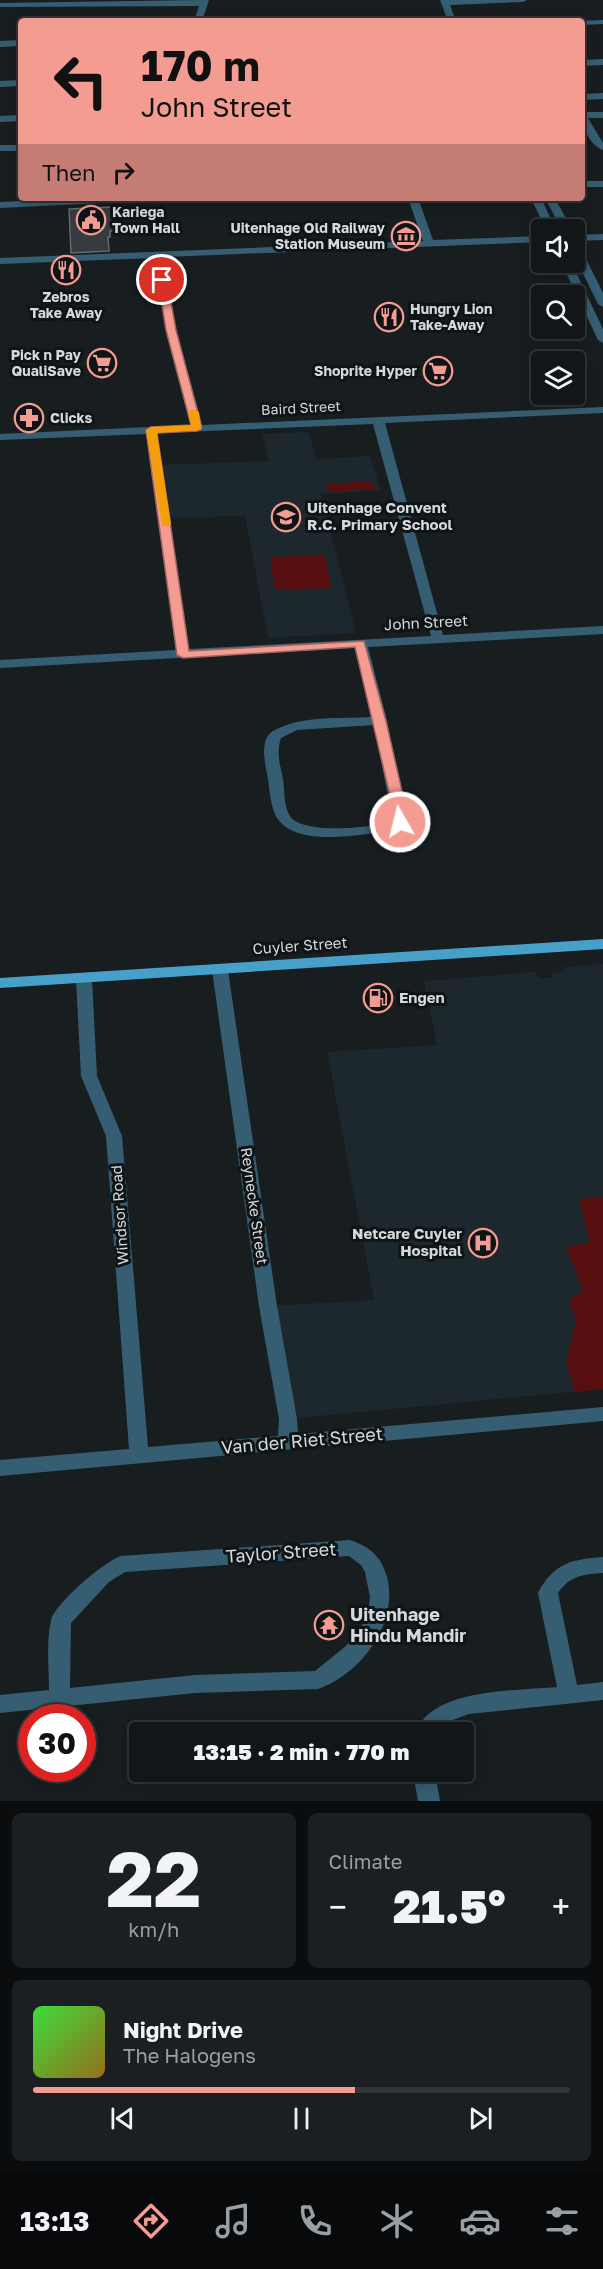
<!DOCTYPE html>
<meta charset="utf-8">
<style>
body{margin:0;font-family:"Golos Text",sans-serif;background:#1b1f21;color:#f1f3f6;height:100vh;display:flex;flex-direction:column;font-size:22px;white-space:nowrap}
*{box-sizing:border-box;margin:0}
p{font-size:20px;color:#9c9fa2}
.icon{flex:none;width:33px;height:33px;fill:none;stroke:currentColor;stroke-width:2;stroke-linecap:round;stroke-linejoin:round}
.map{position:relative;height:1801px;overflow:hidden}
.panel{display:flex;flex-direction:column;gap:12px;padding:12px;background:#0a0c0d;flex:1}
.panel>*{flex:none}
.guide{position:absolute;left:18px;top:18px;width:567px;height:183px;border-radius:6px;box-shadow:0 3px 15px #0003,0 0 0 2px #313537;background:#f59c92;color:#111;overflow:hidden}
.tools{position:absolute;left:531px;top:219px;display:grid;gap:12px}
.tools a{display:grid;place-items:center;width:54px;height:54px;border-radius:6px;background:#121618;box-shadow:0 3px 15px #0003,0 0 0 2px #313537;font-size:30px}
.speed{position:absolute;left:18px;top:1704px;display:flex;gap:12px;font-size:30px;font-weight:700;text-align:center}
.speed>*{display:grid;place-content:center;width:78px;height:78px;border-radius:50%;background:#121618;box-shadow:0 3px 15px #0003,0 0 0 2px #313537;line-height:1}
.speed .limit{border:9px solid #d22;background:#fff;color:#111}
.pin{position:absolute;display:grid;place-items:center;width:51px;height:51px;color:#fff;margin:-26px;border:3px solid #fff;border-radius:50%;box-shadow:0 2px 6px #0007}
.me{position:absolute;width:66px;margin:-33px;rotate:352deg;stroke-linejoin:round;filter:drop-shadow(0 0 4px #0008)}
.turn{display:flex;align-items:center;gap:21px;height:126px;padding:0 24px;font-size:27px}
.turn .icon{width:78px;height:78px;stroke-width:2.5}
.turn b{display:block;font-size:42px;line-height:51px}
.then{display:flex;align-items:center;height:57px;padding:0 24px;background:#0003;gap:12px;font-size:22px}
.big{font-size:45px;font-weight:800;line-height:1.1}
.panel .widget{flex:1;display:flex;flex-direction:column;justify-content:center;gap:9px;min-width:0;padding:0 21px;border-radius:9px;background:#1b1f21}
.panel .dial{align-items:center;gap:0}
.dial b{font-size:78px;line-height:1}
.song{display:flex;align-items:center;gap:18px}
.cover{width:72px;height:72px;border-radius:9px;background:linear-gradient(135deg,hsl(120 70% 55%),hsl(40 70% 35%))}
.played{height:6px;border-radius:3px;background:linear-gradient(90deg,#f59c92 60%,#313537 60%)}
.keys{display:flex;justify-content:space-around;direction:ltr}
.heat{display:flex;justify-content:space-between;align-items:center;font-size:33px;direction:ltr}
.panel .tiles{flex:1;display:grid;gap:12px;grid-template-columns:1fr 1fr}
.widget:last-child{grid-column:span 2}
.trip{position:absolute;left:129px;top:1722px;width:345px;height:60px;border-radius:6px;background:#121618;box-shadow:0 3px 15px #0003,0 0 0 2px #313537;font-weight:800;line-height:60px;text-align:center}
.dock{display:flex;height:96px;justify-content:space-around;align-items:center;background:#07090a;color:#9c9fa2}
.dock .icon{width:42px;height:42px}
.dock .current{color:#f59c92}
.dock b{font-size:27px;color:#f1f3f6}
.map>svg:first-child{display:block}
</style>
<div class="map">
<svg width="603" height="1801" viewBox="0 0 603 1801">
<rect width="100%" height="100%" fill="#181d20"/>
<!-- built -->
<g fill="#1c282e">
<path d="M309,432L316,459L370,456L381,490L321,494L356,633L268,638L245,516L165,518L156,465L269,461L262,434Z"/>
<path d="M603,964V1389L288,1419L268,1306L374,1300L327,1052L437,1045L424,981L535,972L539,978H553L552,973L564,972V967Z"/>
</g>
<!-- green -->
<g fill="#560f0e">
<path d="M372,481L375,489L330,492L327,484Z"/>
<path d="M325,555L331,588L275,590L270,557Z"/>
<path d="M603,1197V1389L575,1392L566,1362L576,1322L569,1300L583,1290L566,1247L590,1242L579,1199Z"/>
</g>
<!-- building -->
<path fill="#353b3f" stroke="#636a6e" stroke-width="1.5" d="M113,207L115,231H110V237H108L109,251L71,253L69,209Z"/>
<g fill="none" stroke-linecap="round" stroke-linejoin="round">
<!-- minor -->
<g fill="#365e72" fill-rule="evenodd">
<path d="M201,0H209L202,21H194L199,6L0,7V3Z"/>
<path d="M440,0H527L523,2L450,5L456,21H448Z"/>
<path d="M603,20V24L582,25L580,21Z"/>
<path d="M21,40V46L0,47V41Z"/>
<path d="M603,59V65L582,66V60Z"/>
<path d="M21,80V86L0,87V81Z"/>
<path d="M603,93V99L582,100V94Z"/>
<path d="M582,112H603V118H588L603,143V150C589,145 582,126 582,112Z"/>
<path d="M21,115V121L0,122V116Z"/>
<rect x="0" y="145" width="21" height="6"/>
<rect x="582" y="181" width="21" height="6"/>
<path d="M83,198H146L141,201L0,208V202Z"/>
<path d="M408,198H418L433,240L542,236V242L164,257L176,330L202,425L603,407V413L385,423L443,635L603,626V634L368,647L387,721L407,822L400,829L395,830C364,834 291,850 275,814C269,801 270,784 266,769C264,757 261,738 273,731C301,715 341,719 372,717L355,648L0,668V660L176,650L146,434L0,440V434L191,425L166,330L154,258L0,264V258L423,241ZM373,424L431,636L189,649L157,433ZM374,725L393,821C374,828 302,835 290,816C283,805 285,790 283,779C280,765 276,752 281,738L297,730Z"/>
<path d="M531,198H541L556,230H546Z"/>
<path d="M545,198H555L572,230H562Z"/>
<path d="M603,234V240L577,241L603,293V307L598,304L574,255V235Z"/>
<path d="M561,262H571L603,329V343L598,340Z"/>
<path d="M220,965L228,970L277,1306L297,1419L298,1434L603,1407V1421L0,1476V1460L129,1449L106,1136L81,1076L76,979L84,974L92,979L97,1076L122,1136L148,1447L278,1436L279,1419L259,1306L212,970Z"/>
<path d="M350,1540C370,1547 381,1556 387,1577C399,1623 361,1674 318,1689L195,1693L0,1713V1695L49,1690C49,1669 46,1640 51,1621C54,1604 105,1561 121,1556ZM349,1556L361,1565L365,1572L370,1597L368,1615L361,1627L346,1646L315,1671L195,1675L70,1688L71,1623L109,1582L125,1572Z"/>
<path d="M603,1557V1573C584,1574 569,1576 558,1593L577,1685L603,1682V1700L469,1714L450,1721L437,1732H416C432,1688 516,1691 557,1687L538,1593C553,1564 571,1559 603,1557Z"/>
<path d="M413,1772H435L440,1801H418Z"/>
</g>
<!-- major -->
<path fill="#46a0ca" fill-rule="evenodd" d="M603,939V949L0,988V978Z"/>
</g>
<!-- route -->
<path fill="#f59c92" stroke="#9f655f" stroke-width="1.5" d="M162,277L167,280L176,330L202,428L197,431L157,433L189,651L364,641L386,721L407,813L404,824H395L394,813L355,647L183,658L177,655L146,430L151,427L191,425L166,330L158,280Z"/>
<!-- slow -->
<path fill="#f59e0b" d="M193,409L199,412L201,430L157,433L171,524L170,526H162L146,430L151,427L191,425L188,412Z"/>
<!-- icons -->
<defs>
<g id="civic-ring" transform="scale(1.5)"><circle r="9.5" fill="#0f1417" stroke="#f59c92" stroke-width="1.5"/><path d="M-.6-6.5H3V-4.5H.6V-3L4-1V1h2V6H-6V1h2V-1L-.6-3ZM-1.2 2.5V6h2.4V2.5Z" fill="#f59c92"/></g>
<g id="museum-ring" transform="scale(1.5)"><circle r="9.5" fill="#0f1417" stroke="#f59c92" stroke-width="1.5"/><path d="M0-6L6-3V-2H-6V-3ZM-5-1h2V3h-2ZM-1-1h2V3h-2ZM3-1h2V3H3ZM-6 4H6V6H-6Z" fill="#f59c92"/></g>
<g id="restaurant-ring" transform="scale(1.5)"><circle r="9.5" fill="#0f1417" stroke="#f59c92" stroke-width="1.5"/><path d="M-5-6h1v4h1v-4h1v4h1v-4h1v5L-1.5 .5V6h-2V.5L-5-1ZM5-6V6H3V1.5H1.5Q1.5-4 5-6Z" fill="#f59c92"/></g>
<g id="supermarket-ring" transform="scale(1.5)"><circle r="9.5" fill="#0f1417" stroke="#f59c92" stroke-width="1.5"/><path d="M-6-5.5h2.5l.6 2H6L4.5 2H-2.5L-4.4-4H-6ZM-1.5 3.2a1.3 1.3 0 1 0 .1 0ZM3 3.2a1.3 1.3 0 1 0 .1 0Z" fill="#f59c92"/></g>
<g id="pharmacy-ring" transform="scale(1.5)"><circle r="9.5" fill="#0f1417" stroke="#f59c92" stroke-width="1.5"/><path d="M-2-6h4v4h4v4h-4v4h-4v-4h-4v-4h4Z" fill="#f59c92"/></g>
<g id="school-ring" transform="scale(1.5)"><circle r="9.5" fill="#0f1417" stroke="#f59c92" stroke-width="1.5"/><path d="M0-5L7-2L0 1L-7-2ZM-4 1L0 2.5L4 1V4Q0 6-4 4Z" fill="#f59c92"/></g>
<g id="fuel-ring" transform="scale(1.5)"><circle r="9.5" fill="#0f1417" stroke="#f59c92" stroke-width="1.5"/><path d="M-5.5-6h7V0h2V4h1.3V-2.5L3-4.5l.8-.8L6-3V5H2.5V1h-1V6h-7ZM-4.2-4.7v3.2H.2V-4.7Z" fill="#f59c92"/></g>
<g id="hospital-ring" transform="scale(1.5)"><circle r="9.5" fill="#0f1417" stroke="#f59c92" stroke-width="1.5"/><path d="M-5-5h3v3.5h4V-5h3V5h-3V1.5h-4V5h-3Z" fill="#f59c92"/></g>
<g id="temple-ring" transform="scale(1.5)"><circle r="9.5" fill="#0f1417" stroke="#f59c92" stroke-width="1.5"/><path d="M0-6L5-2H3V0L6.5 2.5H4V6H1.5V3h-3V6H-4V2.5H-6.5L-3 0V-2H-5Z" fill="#f59c92"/></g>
</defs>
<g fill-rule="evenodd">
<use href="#civic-ring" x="91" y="220"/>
<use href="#museum-ring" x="406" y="236"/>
<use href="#restaurant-ring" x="66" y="270"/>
<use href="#restaurant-ring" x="389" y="317"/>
<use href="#supermarket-ring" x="102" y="363"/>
<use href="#supermarket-ring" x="438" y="371"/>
<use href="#pharmacy-ring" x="29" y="418"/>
<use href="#school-ring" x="286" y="517"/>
<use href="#fuel-ring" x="378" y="998"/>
<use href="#hospital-ring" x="483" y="1243"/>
<use href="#temple-ring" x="329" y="1625"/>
</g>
<g text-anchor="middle" stroke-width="6" stroke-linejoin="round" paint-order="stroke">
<!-- far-poi labels -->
<g font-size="14" font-weight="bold" fill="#d5d9db" stroke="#0f1417" text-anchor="start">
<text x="112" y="217">Kariega<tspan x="112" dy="16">Town Hall</tspan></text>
<text x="385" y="233" text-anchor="end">Uitenhage Old Railway<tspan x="385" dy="16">Station Museum</tspan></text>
<text x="66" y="302" text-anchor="middle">Zebros<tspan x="66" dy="16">Take Away</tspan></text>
<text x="410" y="314">Hungry Lion<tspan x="410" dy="16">Take-Away</tspan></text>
<text x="81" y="360" text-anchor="end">Pick n Pay<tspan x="81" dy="16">QualiSave</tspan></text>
<text x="417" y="376" text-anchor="end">Shoprite Hyper</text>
<text x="50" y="423">Clicks</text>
</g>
<!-- far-street labels -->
<g font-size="14" fill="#d5d9db" stroke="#0f1417">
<text transform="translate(301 408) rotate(-3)" y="5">Baird Street</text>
</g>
<!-- poi labels -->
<g font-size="15" font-weight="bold" fill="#d5d9db" stroke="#0f1417" text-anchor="start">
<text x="307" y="513">Uitenhage Convent<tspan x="307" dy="17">R.C. Primary School</tspan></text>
<text x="399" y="1003">Engen</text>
<text x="462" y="1239" text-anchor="end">Netcare Cuyler<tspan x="462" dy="17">Hospital</tspan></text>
</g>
<!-- street labels -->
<g font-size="15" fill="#d5d9db" stroke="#0f1417">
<text transform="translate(426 623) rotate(-3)" y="5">John Street</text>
<text transform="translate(300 946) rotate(-4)" y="5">Cuyler Street</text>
<text transform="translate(254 1206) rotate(82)" y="5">Reynecke Street</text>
<text transform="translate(120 1215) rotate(-94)" y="5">Windsor Road</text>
</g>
<!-- near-street labels -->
<g font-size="18" fill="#d5d9db" stroke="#0f1417">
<text transform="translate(302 1441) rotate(-5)" y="6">Van der Riet Street</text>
<text transform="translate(281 1553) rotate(-4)" y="6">Taylor Street</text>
</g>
<!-- near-poi labels -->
<g font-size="18" font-weight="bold" fill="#d5d9db" stroke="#0f1417" text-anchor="start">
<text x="350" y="1621">Uitenhage<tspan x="350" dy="21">Hindu Mandir</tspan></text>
</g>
</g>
</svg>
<div class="tools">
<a><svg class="icon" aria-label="sound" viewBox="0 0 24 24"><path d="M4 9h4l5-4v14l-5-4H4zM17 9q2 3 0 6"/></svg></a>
<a><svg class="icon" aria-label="search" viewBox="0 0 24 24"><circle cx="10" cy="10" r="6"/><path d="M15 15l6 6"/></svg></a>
<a><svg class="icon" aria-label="layers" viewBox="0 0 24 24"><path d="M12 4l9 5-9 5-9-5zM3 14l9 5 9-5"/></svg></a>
</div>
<div class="speed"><div class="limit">30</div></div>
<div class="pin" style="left:162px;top:280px;background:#d93025"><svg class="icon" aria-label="arrive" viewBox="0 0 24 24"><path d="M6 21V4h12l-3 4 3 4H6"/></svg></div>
<svg class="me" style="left:400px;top:822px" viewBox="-20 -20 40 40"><circle r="17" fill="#f59c92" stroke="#fff" stroke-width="3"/><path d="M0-11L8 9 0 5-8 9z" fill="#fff"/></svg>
<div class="trip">13:15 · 2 min · 770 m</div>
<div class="guide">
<div class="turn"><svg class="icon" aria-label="left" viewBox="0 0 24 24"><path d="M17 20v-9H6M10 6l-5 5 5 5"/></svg><div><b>170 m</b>John Street</div></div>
<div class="then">Then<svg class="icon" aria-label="right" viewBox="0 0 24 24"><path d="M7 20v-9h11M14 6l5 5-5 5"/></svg></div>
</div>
</div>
<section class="panel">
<div class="tiles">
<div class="widget dial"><b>22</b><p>km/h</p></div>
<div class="widget"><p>Climate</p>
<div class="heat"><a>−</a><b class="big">21.5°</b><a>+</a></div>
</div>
<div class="widget">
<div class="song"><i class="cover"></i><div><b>Night Drive</b><p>The Halogens</p></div></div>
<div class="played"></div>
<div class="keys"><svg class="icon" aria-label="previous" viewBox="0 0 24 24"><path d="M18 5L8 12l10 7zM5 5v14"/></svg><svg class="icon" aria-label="pause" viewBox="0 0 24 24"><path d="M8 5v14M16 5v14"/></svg><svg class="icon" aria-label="next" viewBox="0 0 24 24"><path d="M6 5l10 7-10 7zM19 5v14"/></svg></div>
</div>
</div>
</section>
<nav class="dock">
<b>13:13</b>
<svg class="icon current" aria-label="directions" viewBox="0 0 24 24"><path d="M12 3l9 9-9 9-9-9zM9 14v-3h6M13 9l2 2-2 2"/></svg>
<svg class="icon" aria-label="music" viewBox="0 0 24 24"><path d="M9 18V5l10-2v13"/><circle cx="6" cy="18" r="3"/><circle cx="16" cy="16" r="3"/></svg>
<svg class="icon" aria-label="phone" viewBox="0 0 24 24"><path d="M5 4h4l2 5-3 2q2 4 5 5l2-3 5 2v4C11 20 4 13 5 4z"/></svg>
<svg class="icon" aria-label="climate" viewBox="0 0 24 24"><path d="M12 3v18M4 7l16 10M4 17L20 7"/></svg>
<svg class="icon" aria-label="car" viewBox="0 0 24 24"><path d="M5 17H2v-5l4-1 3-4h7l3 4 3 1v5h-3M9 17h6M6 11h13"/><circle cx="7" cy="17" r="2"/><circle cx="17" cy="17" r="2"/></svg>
<svg class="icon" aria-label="filters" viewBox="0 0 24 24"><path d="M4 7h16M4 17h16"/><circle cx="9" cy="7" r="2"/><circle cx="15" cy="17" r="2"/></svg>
</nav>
